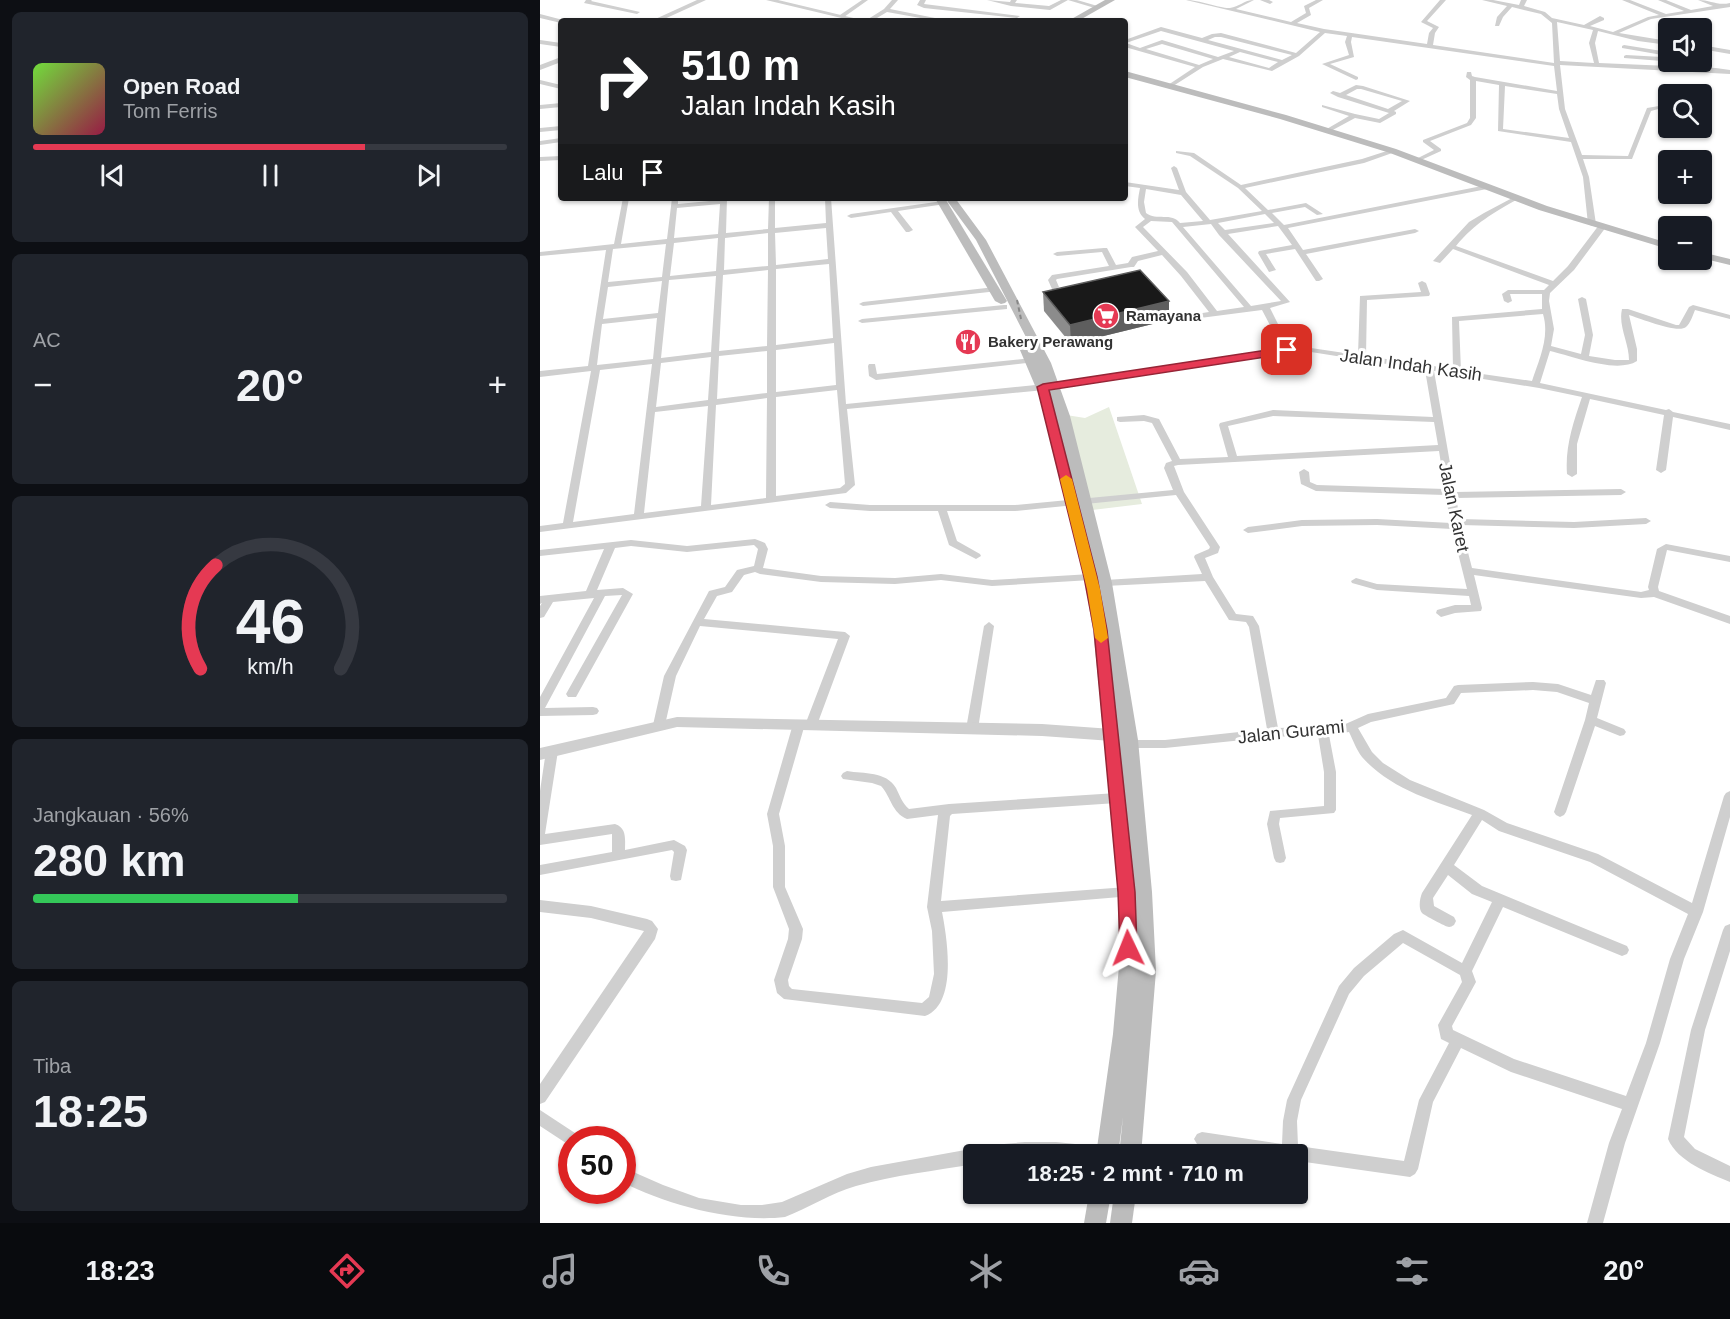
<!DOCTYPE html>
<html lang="id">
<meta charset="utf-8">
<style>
body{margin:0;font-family:Helvetica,sans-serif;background:#20242c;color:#f1f3f6;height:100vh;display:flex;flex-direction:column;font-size:22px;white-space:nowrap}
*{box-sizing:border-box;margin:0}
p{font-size:20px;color:#9ea1a6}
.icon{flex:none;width:33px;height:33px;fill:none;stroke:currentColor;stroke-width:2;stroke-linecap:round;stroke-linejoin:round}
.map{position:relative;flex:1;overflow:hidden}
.details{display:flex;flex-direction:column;gap:12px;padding:12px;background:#0d0f14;width:540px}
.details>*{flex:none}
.banner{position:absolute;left:18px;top:18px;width:570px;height:183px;border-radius:6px;box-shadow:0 2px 4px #0004;background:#202124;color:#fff;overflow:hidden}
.fabs{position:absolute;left:1118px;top:18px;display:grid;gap:12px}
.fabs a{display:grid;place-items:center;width:54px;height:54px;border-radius:6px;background:#171b24;box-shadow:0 2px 4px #0004;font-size:30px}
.speed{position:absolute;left:18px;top:1126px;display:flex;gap:12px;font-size:30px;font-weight:700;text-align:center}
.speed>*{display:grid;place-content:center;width:78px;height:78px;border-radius:50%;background:#171b24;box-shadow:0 2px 4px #0004;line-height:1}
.speed .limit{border:9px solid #d22;background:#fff;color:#111}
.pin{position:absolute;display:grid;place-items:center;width:51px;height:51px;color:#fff;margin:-26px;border-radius:12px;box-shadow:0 3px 9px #0006}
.me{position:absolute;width:66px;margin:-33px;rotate:358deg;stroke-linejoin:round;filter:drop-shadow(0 0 4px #0008)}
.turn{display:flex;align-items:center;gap:21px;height:126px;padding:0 24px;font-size:27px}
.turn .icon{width:78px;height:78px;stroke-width:2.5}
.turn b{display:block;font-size:42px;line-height:51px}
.then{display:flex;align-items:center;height:57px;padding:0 24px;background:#0003;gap:12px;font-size:22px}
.big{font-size:45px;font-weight:700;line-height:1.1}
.details .widget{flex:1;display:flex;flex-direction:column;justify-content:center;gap:9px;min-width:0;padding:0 21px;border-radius:9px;background:#20242c}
.details .dial{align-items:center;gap:0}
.dial svg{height:156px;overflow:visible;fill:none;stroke:#363941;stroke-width:7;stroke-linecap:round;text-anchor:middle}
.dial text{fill:#f1f3f6;stroke:none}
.song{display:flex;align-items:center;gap:18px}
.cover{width:72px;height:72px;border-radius:9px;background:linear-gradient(135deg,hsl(100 70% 55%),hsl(340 70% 35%))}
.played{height:6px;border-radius:3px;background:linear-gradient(90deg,#e53953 70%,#363941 70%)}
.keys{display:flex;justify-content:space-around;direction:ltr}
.heat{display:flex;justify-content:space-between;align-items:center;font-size:33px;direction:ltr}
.charge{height:9px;border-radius:4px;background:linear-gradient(90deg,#34c759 56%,#363941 0)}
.trip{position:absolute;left:423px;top:1144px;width:345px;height:60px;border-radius:6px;background:#171b24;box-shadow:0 2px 4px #0004;font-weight:700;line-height:60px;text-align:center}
.tabs{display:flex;height:96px;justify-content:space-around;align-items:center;background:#090b0e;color:#9ea1a6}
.tabs .icon{width:42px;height:42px}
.tabs .current{color:#e53953}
.tabs b{font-size:27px;color:#f1f3f6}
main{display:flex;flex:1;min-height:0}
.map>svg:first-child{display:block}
</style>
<main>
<section class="details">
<div class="widget">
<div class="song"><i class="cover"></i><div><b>Open Road</b><p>Tom Ferris</p></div></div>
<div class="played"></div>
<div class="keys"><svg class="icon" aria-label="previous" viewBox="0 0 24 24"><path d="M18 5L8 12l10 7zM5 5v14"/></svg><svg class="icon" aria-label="pause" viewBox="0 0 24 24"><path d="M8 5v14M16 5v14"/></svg><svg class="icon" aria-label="next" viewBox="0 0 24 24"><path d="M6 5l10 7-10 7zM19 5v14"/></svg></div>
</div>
<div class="widget"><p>AC</p>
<div class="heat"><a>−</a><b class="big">20°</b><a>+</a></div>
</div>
<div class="widget dial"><svg viewBox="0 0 100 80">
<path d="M14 69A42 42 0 1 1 86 69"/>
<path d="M14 69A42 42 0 0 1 22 16" stroke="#e53953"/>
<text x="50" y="56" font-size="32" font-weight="700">46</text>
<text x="50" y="72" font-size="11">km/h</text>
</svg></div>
<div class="widget"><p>Jangkauan · 56%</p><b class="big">280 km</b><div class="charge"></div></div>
<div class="widget"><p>Tiba</p><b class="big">18:25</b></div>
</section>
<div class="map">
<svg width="1190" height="1223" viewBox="0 0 1190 1223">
<rect width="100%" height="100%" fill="#fff"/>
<!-- green -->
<path fill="#e6ecde" d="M569,407L602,504L544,511L520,414L545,418Z"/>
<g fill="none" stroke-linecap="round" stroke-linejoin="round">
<!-- minor -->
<g fill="#cfcfcf" fill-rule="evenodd">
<path d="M46,0H52L51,1L100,12L97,14L44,3Z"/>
<path d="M322,0H328L304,17H300V15Z"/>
<path d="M352,0H358L350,9L400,19L397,21L347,12L332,21H325L344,9Z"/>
<path d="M380,0H386L384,4L480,16L477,18L384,8L377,5Z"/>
<path d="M447,0L470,2L471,0H477L475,3L509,6L521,0H528L510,10L471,6Z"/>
<path d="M528,0H537L561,7L558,9Z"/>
<path d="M646,0C659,0 682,9 690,8C699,7 704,0 714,0L696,9L751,22L766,13L764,6L776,0H783L769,8L771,15L757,23L784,29L887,44L889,33L893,28L881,22L900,0H906L887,21L899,27L895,33L893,45L1014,63L1012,23L1001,14L972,7L963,17L959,26H955L957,17L967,6L942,0H953L979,5L981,0H987L984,6L1005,12L1012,18L1044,25L1060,16L1064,18V20L1050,26L1073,32L1108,17L1119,15L1082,0H1090L1126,14L1144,11L1118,0H1126L1151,10L1173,6L1158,0C1171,0 1177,6 1190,3V7L1111,19L1079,33L1128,41V45L1098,41L1058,31L1055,43L1059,63L1176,68L1190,70V74L1020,65L1025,109L1042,155L1088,156L1107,108L1119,106L1122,108L1111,111L1092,159H1043L1049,177L1056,224L1052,226L1048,224L1043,177L1031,142L958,131L959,85L936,81V118L931,125L890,141L901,149V151L879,161L874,160L894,150L883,142V140L927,123L930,118V80L926,77L927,72H931L932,76L935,77L1017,91L1014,66L812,37L811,42L814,57L790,64L818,77V79L816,80L782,64L809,55L805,42L807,36L785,33L759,56L732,71L683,59L663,67L630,88L627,86L628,85L655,67L585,47V40L621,27L662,38L672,34L681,33L756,53L780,32ZM1017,22L1053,30L1049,43L1054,63L1020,61ZM621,31L694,51L678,57L622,40L600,48L586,43ZM675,37H681L752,55L742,60L668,40ZM622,44L673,59L659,65L606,49ZM700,52L738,62L729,68L689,57ZM965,86L1017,94L1019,109L1029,138L963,129Z"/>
<path d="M720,0H729L733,2L730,4Z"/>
<path d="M0,14L23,20L24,21H21V23L0,18Z"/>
<path d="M0,40L21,43V47L0,44Z"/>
<path d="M1084,45L1128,52V56L1082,48V46Z"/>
<path d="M1161,45L1190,50V54L1161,49Z"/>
<path d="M1086,55L1122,57L1125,59L1122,61L1084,58V56Z"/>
<path d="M0,80L21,85V89L0,84Z"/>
<path d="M816,85L823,86L870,101L854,111L856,112V114L840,123L815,118L789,132H785V130L809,116L782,107V105L815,114L839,119L849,113L798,97L790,93L793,91L800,93ZM817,89H821L862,101L848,109L806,95Z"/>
<path d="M21,103V107L0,109V105Z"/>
<path d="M21,126V130L0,132V128Z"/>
<path d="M21,138V142L0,145V141Z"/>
<path d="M853,149L855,150V152L824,163L705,188L728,210L766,203L783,214L777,215L765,207L732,213L744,225L947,185L950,187L947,189L748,228L763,250L875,229L879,231L875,233L766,254L783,279L779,281H776L755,249L726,254L736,270L729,272L718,253L719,251L752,245L738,226L688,234L750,302L730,308L750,348H771L818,355L820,296L881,292L878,283L882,281L886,283L890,294L889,296L827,300L826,356L913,369L912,317L1002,309V294H970L972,301L968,303L964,301L962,294L968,290H1004L1009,285L913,249L900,263L893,261L929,222L944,213L976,196L978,197V199C953,213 935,223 916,246L1013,281L1028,266L1059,225L1066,227L1034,270L1010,293L1009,301L1014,329L1011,346L1041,354L1045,335L1038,299L1042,297L1046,299L1053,335L1049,356L1075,360H1089C1089,343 1078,326 1082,309H1088L1136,325H1139L1149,307L1153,305L1190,315V319L1155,310C1153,315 1150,324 1146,327C1138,334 1099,318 1089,315L1097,349V361C1077,374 1032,356 1010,351L1000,383L1126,410L1129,409L1133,412L1190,424V430L1133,417L1126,470L1121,473L1116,470L1124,415L1050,399L1037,444V474L1032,477L1027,474C1025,447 1033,423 1042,397L999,388L894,371L915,492L1081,489L1086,492L1081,495L916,498L920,519L1034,522L1106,518L1111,521L1106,524L1034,528L921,525L932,568L1101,592L1109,590L1108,587L1117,549L1126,544L1190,556V562L1127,550L1118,587L1119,591L1190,616V624L1114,597L1101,598L934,575L942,608L941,611L915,613L901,617L896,613L897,610L915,605H931L929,596L837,590L812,583L811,581L816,578L837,584L927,589L912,529L837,525L762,526L708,533L703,530L708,527L762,520L837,519L911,523L905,495L776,491L761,484L759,472L764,469L769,472L770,482L777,485L905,489L899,451L638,465L634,466L644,492L680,547L678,553L665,558L673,577L696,614L713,616L719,626L738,728L801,726L828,714L906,698L914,686L918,685L993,682L1018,684L1051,695L1056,680H1064L1066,683L1057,718L1084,729L1086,732L1084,735L1080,736L1055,726L1026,812L1024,815L1020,817L1016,815L1014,812L1045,720L1049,703L1017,692L993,690L921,693L914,704L831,722L818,728L832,752L843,763L870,780L944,810L967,823L1058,854L1152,903L1184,796L1186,793L1190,791V817L1163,912L1144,959L1120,1043L1085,1143L1063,1223H1047L1069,1143L1082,1109L971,1072L921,1048L893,1102L878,1169L875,1174L870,1177L758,1161V1155H719L657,1144L654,1139L657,1134L662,1132L742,1144L743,1121L747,1100L799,986L814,968L854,934L863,930L922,963L952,902L932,894L908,875L893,898L894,906L914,917L916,921L914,925C912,926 911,927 909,927C906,927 884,915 882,913C878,908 880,898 882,893L932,815C894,801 850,789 822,757C816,749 813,740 809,732L789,735L796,772V810L794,813L740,818L739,824L746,858L744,862L740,863L736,862L734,858L727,824L730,811L784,806V772L778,735L733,737L625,748H596L583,742L581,739L583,736L587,735L598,740H625L727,729L709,627L706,622L689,620L665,581L565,586L560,583L565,580L662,574L654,557L655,555L669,549L670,547L636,495L475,511H407L417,541L440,554L441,556L436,559L409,545L398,511H330L290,508L285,505L290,502L330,505H475L633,490L624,468L626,463L632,461L612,423L604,421L580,422L577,421V417L604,415L619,419L640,459L688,457L679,425L680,423L733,410L893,417L885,370L771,352H747L515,389L307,409L315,485L306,493L0,532V526L23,523L51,371L0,377V371L48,366L66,250L0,256V252L74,244L83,198H89L81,244L127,239L132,198H138V204L180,200L181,198H187L186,233L228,229L229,198H235V228L286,223L285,198H291L306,404L515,383L742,348L722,310L637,321V317L669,312L641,276L622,255L598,261L594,267H591L517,279L516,280L519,287L515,289H512L508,280L512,275L569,266L562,252L517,256L513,254L517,252L564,248H567L576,265L588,263L592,257L618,251L595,227L605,219C595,211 598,199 600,188L585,186V182L639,190L631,168L634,166L637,168L646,192L670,220L722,211L698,188L650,156L636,153V151L654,153L701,185L822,159ZM606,189L641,195L663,221L640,223C632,212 616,221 606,213L604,202ZM180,204L178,234L134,238L137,208ZM725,214L734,223L685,230L678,223ZM611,221L632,222L704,307L677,311L647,272L603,227ZM671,224L679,235L741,301L711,306L643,227ZM286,228L288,259L236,265L235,233ZM228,233V266L184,270L185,238ZM178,238L176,271L130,276L134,243ZM126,244L122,277L68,282L73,249ZM289,264L293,338L236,345V269ZM228,270L227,346L179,351L183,275ZM176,276L171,352L121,358L129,280ZM122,281L118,313L63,319L68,287ZM1003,314C1010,337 999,360 992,381L921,371L919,321ZM117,318L113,359L57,365L62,324ZM294,343L296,385L236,392V350ZM227,351V393L177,399L179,356ZM171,357L168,400L116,407L121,363ZM112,364L94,514L33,522L60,370ZM297,390L305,484L300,488L236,496V397ZM227,398L226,498L171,505L176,405ZM168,406L161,506L104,513L115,412ZM733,416L894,422L898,445L697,456L688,426ZM942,820L959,831L1050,862L1148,914L1130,959L1106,1043L1086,1096L974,1059L913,1030L912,1026L936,982L932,971L963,907L1082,956L1087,954L1089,950L1087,946L942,886L914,865ZM863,943L920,975L922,982L898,1025L901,1039L909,1043L879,1100L864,1161L758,1146L757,1121L761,1100L809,994L824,976Z"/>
<path d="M21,156V160L0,161V157Z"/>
<path d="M403,201L406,203L405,204L358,211L373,230L369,232H366L351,212L311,218L307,216L311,214Z"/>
<path d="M455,287L459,289L458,291L323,306L319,304L323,302Z"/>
<path d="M464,305H467V309L322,323L318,321L322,319Z"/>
<path d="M492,358L496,360L495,362L336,380L329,376L328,366L329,364H335L337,374Z"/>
<path d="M215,539L225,543L228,549L223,568L281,576L355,578L401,574L452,580L551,574L556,577L551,580L452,586L401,580L355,584L281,582L220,574L215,572L204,575L192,592L177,596L164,619L305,632L310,636L277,725L275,728H267L265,725L298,639L160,626L136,676L125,725L123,728H115L113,725L124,676L169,591L185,587L197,570L214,566L218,549L214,545L147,552L91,546L75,548L57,590L83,588L93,594L36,697H28L26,694L82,595L65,596L5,708L53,707L57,708L59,711L57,714L53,715L0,716V697L54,598L13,602L4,617L0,618V606L2,603L0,604V596L46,591L64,549L0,556V550L91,540L147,546Z"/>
<path d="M449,622L454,626L438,729L436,732H428L426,729L444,626Z"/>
<path d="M259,720L263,721L265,724L239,814L245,846V887L263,929L262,939L248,980L249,986L252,989L382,1003L389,997L394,974L392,931L387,907L398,815L367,819C352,813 351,797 341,786L332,783L303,779L301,776L303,773L307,771C324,774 346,771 356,788C360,796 362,803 369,809L409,804L577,793L581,795L583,798L581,801L577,803L412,814L410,816L401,901L587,887L592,888L593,892L592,896L402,912C407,938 418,1004 385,1016L244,999L237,993L234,980L248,939L249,929L233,887V846L227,814L253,724L255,721Z"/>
<path d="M12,747L16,748L18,751L5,834L75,824C87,828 85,839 85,850L134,840L145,846L147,850L141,880L136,881L131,880L130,876L134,852L132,850L0,875V865L72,852V834L0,845V791L6,751L8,748Z"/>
<path d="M0,900L51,906L107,919L112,921L118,929L115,939L5,1102L0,1104V1084L104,931L51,918L0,912Z"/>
<path d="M1190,924V951L1165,1030L1144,1137L1155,1149L1190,1166V1182C1169,1173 1138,1162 1128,1139L1151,1030L1183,930L1185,926Z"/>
<path d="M0,1110L38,1135L41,1140H32V1147L0,1126Z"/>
<path d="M485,1142H516L564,1147L569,1150L572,1155H434V1164C395,1171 354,1175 316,1186C291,1193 269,1208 245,1217C194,1223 127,1205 82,1182V1167L123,1185L159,1198L201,1205H222L242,1202L307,1174L331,1167L453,1145Z"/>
</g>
<!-- tertiary -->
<g fill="#cfcfcf" fill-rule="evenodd">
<path d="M157,0H166L120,21H111Z"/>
<path d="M226,0H238L326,21H314Z"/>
<path d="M21,57V62L0,70V65Z"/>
<path d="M137,717L502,724L572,729L577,731L579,735L577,739L572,741L502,736L137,727L0,760V748Z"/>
</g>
<!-- secondary -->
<g fill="#bcbcbc" fill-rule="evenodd">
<path d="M565,0H575L538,21H528Z"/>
<path d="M585,71L746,115L856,149L1007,206L1128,243V249L999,210L850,153L740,119L585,77Z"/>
<path d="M397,198L406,200L467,301L465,303L461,304L455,301L396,200Z"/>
<path d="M405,198H415L446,240L511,363L530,416L572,583L598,740L612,892L616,971L601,1155H579L583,1117L578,1155H556L573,1034L579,966L578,892L564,735L553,630L544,577L499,395L477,343L483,339L489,343L436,240Z"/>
<path d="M1161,252L1190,259V265L1161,258Z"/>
<path d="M549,1194H571L566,1223H544Z"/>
<path d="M574,1194H596L592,1223H570Z"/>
</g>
<!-- rail -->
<path stroke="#878787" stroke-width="2" stroke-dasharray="4.5 3" stroke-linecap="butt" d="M477,300L481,319"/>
</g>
<!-- wall -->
<path fill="#8c8c8c" d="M503,292L629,301V320L531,344L504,311Z"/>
<!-- shaded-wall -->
<path fill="#5e5e5e" d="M629,301V320L531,344L530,325Z"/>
<!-- building -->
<path fill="#191919" stroke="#5e5e5e" stroke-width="1.5" d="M600,270L629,301L530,325L503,292Z"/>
<!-- route -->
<path fill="#e53953" stroke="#952536" stroke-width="1.5" d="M747,347L751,348V353L509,390L557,577L567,630L595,892L597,948L594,953L588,955L582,953L580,948L578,892L554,630L544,577L497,387L503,384Z"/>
<!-- slow -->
<path fill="#f59e0b" d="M526,475L532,479L560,589L568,638L561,643L555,638L547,589L520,479Z"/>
<!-- icons -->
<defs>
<g id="supermarket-disc" transform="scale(1.35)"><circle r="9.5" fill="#e53953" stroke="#fff"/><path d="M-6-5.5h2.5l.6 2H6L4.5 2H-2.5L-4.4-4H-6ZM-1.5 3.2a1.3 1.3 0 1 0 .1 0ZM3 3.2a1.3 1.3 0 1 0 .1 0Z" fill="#fff"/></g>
<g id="restaurant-disc" transform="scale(1.35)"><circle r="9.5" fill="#e53953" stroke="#fff"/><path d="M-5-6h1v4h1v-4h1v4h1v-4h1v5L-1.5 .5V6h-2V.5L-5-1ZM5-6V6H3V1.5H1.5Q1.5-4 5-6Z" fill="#fff"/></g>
</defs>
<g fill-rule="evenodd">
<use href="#supermarket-disc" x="566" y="316"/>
<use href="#restaurant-disc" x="428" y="342"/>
</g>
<g text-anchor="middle" stroke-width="6" stroke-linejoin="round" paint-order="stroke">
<!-- far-poi labels -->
<g font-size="15" font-weight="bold" fill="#323232" stroke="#fff" text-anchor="start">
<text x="586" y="321">Ramayana</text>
<text x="448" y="347">Bakery Perawang</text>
</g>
<!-- street labels -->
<g font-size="18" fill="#323232" stroke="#fff">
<text transform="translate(871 365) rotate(8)" y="6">Jalan Indah Kasih</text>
<text transform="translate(914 507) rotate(78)" y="6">Jalan Karet</text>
<text transform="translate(751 732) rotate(-6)" y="6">Jalan Gurami</text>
</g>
</g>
</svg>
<div class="fabs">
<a><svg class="icon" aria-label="sound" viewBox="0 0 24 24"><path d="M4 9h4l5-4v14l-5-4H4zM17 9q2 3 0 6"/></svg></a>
<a><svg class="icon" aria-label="search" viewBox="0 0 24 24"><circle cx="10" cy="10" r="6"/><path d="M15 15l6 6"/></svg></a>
<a>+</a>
<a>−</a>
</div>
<div class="speed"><div class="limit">50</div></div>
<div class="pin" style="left:747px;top:350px;background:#d93025"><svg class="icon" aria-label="arrive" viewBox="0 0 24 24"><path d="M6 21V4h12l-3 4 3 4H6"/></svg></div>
<svg class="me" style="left:588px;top:948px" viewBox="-20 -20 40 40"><path d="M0-17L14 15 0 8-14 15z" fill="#e53953" stroke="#fff" stroke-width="4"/></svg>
<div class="trip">18:25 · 2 mnt · 710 m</div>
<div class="banner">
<div class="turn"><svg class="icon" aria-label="right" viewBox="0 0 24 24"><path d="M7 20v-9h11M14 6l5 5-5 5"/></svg><div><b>510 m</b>Jalan Indah Kasih</div></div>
<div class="then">Lalu<svg class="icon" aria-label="arrive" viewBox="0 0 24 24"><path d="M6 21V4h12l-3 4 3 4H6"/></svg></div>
</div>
</div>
</main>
<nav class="tabs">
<b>18:23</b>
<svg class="icon current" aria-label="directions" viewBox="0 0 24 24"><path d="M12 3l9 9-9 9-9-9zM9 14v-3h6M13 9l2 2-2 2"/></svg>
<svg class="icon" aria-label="music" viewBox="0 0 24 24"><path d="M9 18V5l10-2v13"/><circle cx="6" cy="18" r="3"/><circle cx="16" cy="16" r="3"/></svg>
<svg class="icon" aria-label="phone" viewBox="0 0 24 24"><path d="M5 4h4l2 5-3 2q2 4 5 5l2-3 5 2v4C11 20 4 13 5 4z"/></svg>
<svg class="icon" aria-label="climate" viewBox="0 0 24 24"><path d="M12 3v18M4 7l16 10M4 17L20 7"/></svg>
<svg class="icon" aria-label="car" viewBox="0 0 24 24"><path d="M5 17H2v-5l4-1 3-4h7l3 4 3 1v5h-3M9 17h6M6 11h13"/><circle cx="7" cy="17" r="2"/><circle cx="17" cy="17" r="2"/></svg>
<svg class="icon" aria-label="filters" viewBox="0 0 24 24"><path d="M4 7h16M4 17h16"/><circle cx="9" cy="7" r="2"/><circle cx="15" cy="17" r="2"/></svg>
<b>20°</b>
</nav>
